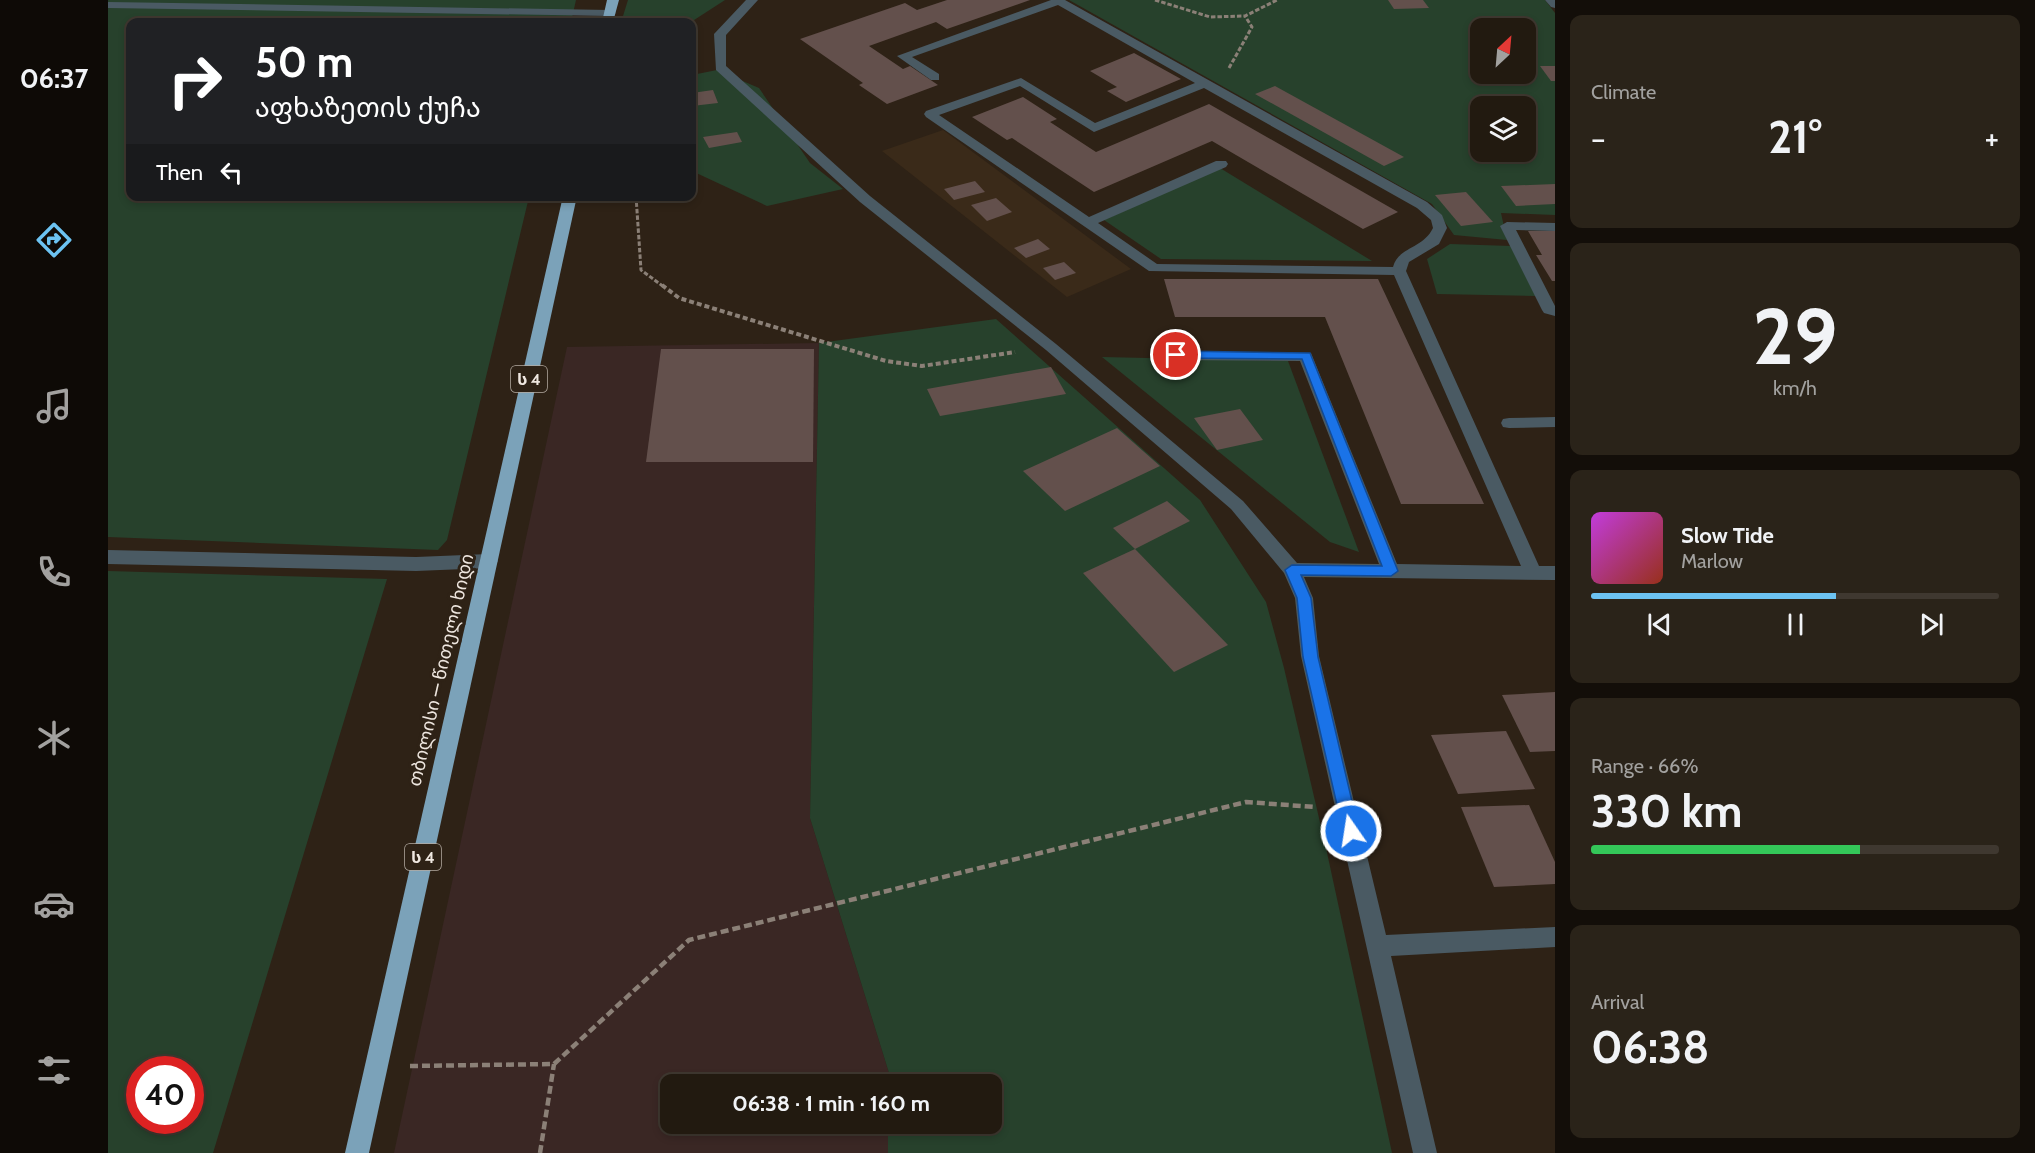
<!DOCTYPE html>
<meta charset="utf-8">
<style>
body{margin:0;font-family:Cabin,"Noto Sans Georgian",sans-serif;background:#2a2319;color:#f1f3f6;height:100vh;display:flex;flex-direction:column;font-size:22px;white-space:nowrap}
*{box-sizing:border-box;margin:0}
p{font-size:20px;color:#a2a19f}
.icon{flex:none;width:33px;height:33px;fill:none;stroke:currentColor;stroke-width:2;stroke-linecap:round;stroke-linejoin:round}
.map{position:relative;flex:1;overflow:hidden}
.details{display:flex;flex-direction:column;gap:15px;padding:15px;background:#130e09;width:480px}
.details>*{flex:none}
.banner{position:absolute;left:18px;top:18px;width:570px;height:183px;border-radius:12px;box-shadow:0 3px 9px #0003,0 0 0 2px #3f3830;background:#202124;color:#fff;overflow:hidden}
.needle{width:39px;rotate:26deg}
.tools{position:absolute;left:1362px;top:18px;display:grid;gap:12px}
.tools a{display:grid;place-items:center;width:66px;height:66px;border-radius:12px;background:#221a10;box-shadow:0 3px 9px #0003,0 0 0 2px #3f3830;font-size:30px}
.speed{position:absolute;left:18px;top:1056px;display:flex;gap:12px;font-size:30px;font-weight:700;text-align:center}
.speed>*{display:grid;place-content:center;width:78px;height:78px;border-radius:50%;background:#221a10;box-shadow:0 3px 9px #0003,0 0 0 2px #3f3830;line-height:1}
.speed .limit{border:9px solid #d22;background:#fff;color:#111}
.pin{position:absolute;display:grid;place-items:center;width:51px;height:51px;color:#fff;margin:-26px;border:3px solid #fff;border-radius:50%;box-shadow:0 2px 6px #0007}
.me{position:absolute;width:66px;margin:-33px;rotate:347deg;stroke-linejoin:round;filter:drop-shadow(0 0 4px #0008)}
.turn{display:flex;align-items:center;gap:21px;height:126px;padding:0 30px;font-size:27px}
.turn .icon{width:78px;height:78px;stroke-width:2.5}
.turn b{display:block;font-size:42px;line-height:51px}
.then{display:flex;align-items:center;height:57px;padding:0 30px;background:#0003;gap:12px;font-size:22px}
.big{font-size:45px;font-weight:700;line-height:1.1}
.details .widget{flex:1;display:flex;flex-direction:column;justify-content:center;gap:9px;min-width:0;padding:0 21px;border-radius:12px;background:#2a2319}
.details .dial{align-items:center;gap:0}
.dial b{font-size:78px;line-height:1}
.song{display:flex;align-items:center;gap:18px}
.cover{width:72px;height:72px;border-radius:9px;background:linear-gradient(135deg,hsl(290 70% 55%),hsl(10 70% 35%))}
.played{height:6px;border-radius:3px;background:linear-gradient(90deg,#6cc3f2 60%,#3f3830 60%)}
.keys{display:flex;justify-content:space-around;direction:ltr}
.heat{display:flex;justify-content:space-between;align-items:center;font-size:33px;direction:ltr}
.charge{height:9px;border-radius:4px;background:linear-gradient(90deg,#34c759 66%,#3f3830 0)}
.trip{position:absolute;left:552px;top:1074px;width:342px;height:60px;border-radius:12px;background:#221a10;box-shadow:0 3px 9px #0003,0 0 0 2px #3f3830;font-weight:700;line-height:60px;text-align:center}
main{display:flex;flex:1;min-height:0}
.menu{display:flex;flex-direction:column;width:108px;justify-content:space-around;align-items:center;background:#0e0a06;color:#a2a19f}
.menu .icon{width:42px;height:42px}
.menu .selected{color:#6cc3f2}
.menu b{font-size:27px;color:#f1f3f6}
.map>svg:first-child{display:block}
</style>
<main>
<nav class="menu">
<b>06:37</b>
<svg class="icon selected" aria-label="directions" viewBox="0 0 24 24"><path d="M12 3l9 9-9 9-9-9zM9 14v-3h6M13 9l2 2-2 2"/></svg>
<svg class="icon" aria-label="music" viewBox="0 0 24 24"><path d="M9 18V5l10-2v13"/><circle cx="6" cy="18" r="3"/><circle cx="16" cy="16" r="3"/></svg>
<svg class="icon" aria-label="phone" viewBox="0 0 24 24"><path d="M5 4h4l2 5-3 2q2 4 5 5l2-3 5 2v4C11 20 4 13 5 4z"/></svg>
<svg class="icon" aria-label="climate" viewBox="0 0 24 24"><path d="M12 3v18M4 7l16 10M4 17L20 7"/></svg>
<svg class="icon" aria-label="car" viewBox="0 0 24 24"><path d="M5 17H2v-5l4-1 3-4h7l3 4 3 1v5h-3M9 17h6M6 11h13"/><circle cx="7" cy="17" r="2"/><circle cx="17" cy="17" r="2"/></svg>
<svg class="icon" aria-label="filters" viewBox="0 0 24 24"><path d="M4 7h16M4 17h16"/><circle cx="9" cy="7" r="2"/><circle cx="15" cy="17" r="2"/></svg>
</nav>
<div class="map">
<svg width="1447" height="1153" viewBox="0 0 1447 1153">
<rect width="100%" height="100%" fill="#2e2216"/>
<!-- commercial -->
<path fill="#3a2724" d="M711,343L702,818L781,1073V1084H562V1124H780V1153H286L459,347Z"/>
<!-- built -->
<path fill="#3a2a19" d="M835,130L1023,269L959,297L774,151Z"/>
<!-- green -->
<g fill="#27412c" fill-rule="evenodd">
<path d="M0,0H468L463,22H22V196L421,197L339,540L330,550L0,537Z"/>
<path d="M520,0H617L583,22H521L515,16Z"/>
<path d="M961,0H1437L1447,13V215L1393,213L1399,240L1346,235L1324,204ZM1372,28H1418V74H1372ZM1372,106H1418V152H1372Z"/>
<path d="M609,70L651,88L702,163L735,189L659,206L584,171V75Z"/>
<path d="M1112,168L1264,261L1053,259L996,220Z"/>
<path d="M1342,244L1403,246L1428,296L1329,294L1319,259Z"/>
<path d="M888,319L1092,500L1158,602L1176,668L1218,848L1284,1153H780V1124H884V1084H781V1073L702,818L711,343Z"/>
<path d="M994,357L1180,361L1251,552L1222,542Z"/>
<path d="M0,571L279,579L105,1153H0ZM32,1070H82V1120H32Z"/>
</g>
<!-- building -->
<g fill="#63504c">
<path d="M839,0H922L839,29L828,22L761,46L795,69L802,66L830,85L779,104L751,85L755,83L692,39L797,3L809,10Z"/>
<path d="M1280,0H1315L1321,8L1286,9Z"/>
<path d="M1026,53L1073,79L1018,102L999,91L1009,87L982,71Z"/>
<path d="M1432,66H1447V81H1443Z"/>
<path d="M1167,86L1296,157L1276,166L1147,94Z"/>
<path d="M605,90L610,103L584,106V93Z"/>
<path d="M915,97L949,119L942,122L988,152L1101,104L1290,212L1255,229L1104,141L986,192L904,138L899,140L864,117Z"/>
<path d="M629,132L634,142L601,148L595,137Z"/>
<path d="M867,181L877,192L846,200L836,189Z"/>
<path d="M1447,184V204L1408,206L1393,186Z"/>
<path d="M1358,192L1385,222L1353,226L1327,195Z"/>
<path d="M888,198L904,212L879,221L863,205Z"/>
<path d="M1420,231H1447V281H1444L1428,255H1434Z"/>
<path d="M930,239L942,249L918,258L906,248Z"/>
<path d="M956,262L968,273L947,280L935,268Z"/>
<path d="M1056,279H1270L1376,504H1293L1217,317H1067Z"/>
<path d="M553,349H706L705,462H538Z"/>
<path d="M943,367L958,394L832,416L819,389Z"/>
<path d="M1132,409L1155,440L1109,450L1086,418Z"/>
<path d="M1009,428L1052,466L957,511L915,471Z"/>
<path d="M1059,501L1082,521L1027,549L1005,528Z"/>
<path d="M1027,549L1120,645L1066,672L975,573Z"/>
<path d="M1447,692V751L1422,752L1394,695Z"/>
<path d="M1398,731L1427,789L1350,794L1323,735Z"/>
<path d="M1421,805L1447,862V884L1386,887L1353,807Z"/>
</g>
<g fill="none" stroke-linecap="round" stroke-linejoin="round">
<!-- path-far2 -->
<g stroke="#8b8077" stroke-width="3" stroke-dasharray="4.5 2" stroke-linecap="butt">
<path d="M1047,0L1102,17L1137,16L1169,0"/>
<path d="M1121,68L1144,27L1137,16"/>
<path d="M528,196L533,270L556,287"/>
</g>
<!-- path-far1 -->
<path stroke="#8b8077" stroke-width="4" stroke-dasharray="5 3" stroke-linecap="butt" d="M554,285L571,298L778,361L814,366L907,352"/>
<!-- path -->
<g stroke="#8b8077" stroke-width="4.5" stroke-dasharray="8 4" stroke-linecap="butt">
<path d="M302,1066L446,1064L581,940L1138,802L1207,807"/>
<path d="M432,1153L446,1064"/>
</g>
<!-- minor -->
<g fill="#4a5a63" fill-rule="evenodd">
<path d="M638,0H650L618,35V66L762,196L948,344L1135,501L1189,563L1271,564L1192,361L1068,360L1063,358L1060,355L1063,352L1203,353L1289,564L1413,566L1286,275L1041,271L818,117L816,114L818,111L913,78L987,123L1087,83L950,5L804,57L831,74V80H823L789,56L943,0H957L1319,202L1334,215L1339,228L1331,244L1301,262L1298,271L1431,566H1447V580L1196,577L1205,598L1211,656L1278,935L1447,927V947L1283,956L1329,1153H1305L1193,656L1187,598L1176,573L1123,509L938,350L752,202L608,70L606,34ZM912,86L986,132L1096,88L1309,208L1323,220L1325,228C1315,249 1290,247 1285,267L1049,264L990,223L1118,167L1120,164L1118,161H1108L981,217L831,115Z"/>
<path d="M1437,0H1447V8L1443,7Z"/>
<path d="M0,2L502,10L508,13L502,16L0,8Z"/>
<path d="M1399,222L1447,223V231L1408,230L1447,306V316L1436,313L1434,310L1392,226Z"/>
<path d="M1447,417V427L1401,428L1395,427L1393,423L1395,419L1401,418Z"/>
<path d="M0,550L308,557L381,554L387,556L390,561L387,566L381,568L308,571L0,564Z"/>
</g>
<!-- highway -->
<g fill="#7ba2b9" fill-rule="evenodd">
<path d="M499,0H511L505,22H494Z"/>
<path d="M455,196H469L261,1153H237Z"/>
</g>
</g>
<!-- route -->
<path fill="#1a73e8" stroke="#114b97" stroke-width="1.5" d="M1068,351L1202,353L1290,571L1283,576L1193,575L1203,598L1210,657L1251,831L1249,836L1243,838L1237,836L1235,831L1195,657L1189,598L1177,570L1184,565L1274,566L1194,359L1064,358V352Z"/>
<g text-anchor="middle" stroke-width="6" stroke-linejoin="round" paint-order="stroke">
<!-- shield labels -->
<g fill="#2e2216" stroke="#b5aca3" stroke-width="1.5">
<rect x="403" y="366" width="36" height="26" rx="4.5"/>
<rect x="297" y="844" width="36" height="26" rx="4.5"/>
</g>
<g font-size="16" font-weight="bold" fill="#efe7e0">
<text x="421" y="385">ს 4</text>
<text x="315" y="863">ს 4</text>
</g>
<!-- street labels -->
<g font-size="18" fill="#efe7e0" stroke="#2e2216">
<text transform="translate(333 670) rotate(-77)" y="6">თბილისი — წითელი ხიდი</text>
</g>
</g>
</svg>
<div class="tools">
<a><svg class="needle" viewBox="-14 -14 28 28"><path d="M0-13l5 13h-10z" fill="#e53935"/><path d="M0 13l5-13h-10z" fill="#a2a19f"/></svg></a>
<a><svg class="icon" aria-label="layers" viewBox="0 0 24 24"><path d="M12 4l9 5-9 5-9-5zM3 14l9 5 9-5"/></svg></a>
</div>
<div class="speed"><div class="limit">40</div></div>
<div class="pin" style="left:1068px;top:355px;background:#d93025"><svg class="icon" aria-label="arrive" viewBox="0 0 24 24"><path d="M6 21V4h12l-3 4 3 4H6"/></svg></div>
<svg class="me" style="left:1243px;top:831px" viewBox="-20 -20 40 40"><circle r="17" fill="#1a73e8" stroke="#fff" stroke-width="3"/><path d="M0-11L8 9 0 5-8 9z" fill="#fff"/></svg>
<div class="trip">06:38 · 1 min · 160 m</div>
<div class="banner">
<div class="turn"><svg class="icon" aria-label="right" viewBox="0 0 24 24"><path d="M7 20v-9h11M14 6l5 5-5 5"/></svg><div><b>50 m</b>აფხაზეთის ქუჩა</div></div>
<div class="then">Then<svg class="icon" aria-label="left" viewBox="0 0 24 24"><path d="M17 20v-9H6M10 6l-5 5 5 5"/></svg></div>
</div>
</div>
<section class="details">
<div class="widget"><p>Climate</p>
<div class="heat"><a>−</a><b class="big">21°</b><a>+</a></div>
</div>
<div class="widget dial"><b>29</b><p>km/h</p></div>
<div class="widget">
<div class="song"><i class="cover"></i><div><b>Slow Tide</b><p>Marlow</p></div></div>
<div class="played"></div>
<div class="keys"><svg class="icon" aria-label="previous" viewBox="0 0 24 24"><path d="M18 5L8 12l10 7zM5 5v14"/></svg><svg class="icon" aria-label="pause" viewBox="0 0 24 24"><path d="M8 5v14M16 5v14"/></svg><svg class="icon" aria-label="next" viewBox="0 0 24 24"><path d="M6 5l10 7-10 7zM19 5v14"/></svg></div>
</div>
<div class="widget"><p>Range · 66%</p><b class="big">330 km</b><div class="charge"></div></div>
<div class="widget"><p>Arrival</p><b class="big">06:38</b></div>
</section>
</main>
